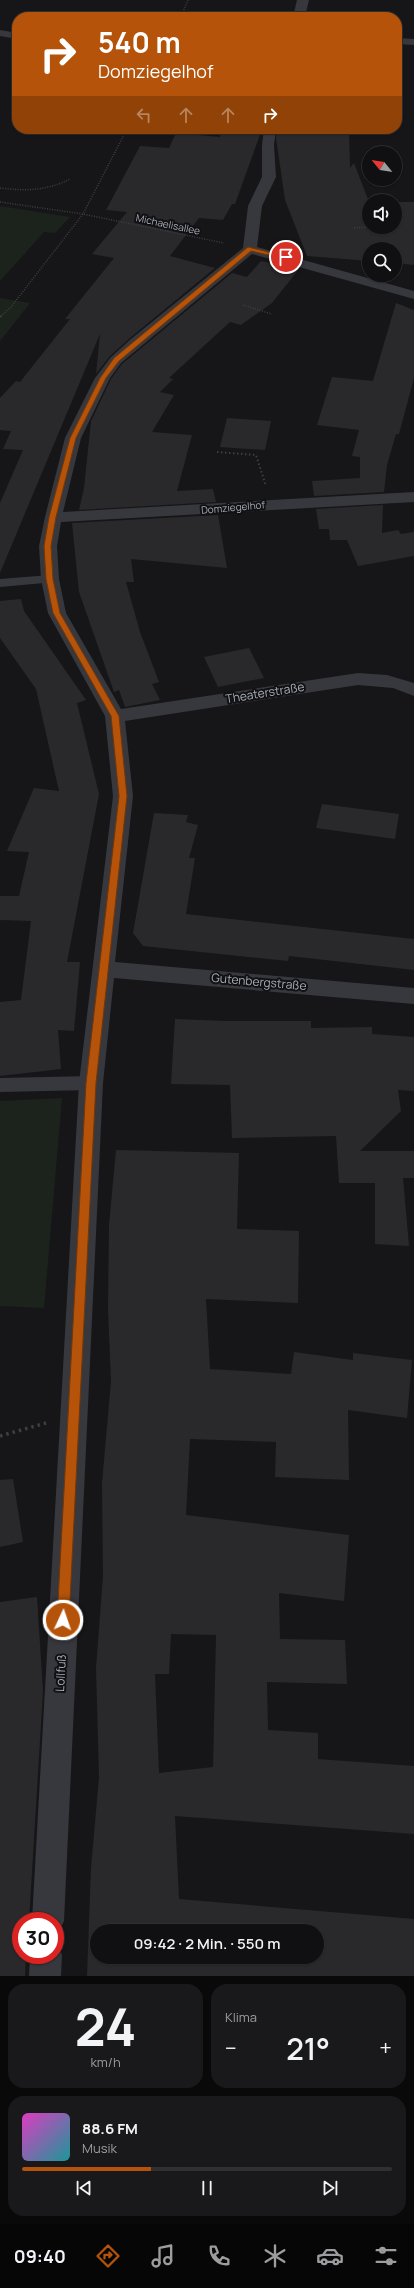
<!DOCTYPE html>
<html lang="de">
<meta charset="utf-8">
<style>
body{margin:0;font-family:Manrope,sans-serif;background:#19191b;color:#f1f3f6;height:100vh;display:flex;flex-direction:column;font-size:15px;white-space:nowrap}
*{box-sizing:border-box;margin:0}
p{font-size:13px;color:#9c9d9f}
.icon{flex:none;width:22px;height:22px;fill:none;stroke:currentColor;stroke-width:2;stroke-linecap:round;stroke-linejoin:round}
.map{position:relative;height:1976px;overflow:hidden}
.sheet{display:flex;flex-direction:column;gap:8px;padding:8px;background:#09090a;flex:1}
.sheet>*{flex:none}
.banner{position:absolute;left:12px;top:12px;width:390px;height:122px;border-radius:16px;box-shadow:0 1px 3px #0004,0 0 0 1px #303032;background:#b45309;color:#fff;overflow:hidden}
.needle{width:26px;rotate:300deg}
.buttons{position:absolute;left:362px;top:146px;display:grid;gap:8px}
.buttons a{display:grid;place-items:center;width:40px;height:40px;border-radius:50%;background:#101012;box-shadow:0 1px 3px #0004,0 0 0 1px #303032;font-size:20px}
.speed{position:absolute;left:12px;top:1912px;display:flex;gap:8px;font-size:20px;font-weight:700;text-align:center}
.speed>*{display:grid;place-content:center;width:52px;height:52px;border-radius:50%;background:#101012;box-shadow:0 1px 3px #0004,0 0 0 1px #303032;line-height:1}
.speed .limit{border:6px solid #d22;background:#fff;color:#111}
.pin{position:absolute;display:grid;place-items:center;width:34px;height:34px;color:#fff;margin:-17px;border:2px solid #fff;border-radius:50%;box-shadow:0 1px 4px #0007}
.me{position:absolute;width:44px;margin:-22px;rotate:3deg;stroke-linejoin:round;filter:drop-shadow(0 0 3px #0008)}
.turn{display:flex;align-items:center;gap:14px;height:84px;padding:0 20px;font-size:18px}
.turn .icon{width:52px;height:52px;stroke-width:2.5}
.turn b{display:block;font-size:28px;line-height:34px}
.lanes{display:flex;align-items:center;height:38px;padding:0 20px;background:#0003;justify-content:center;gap:20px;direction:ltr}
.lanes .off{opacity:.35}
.big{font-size:30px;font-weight:600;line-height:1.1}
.sheet .widget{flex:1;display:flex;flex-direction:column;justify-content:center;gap:6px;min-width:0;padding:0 14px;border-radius:16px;background:#19191b}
.sheet .dial{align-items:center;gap:0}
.dial b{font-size:52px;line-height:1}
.song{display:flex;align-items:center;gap:12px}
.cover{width:48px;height:48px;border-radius:6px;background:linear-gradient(135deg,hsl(310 70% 55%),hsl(180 70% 35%))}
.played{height:4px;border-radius:2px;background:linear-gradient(90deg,#b45309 35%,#303032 35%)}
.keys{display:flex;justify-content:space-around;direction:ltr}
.heat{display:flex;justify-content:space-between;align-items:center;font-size:22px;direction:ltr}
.sheet .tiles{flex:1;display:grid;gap:8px;grid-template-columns:1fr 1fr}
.widget:last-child{grid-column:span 2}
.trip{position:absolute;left:90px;top:1924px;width:234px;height:40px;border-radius:20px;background:#101012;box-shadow:0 1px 3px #0004,0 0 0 1px #303032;font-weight:600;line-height:40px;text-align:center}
.menu{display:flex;height:64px;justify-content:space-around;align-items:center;background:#060607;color:#9c9d9f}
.menu .icon{width:28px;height:28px}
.menu .active{color:#b45309}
.menu b{font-size:18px;color:#f1f3f6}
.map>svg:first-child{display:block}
</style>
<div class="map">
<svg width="414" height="1976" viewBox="0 0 414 1976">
<rect width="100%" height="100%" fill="#161618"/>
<!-- green -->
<g fill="#1c231d">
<path d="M0,206L70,217L55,233L44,232L0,281Z"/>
<path d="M0,298L30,303L0,341Z"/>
<path d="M62,1098L44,1308L0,1306V1101Z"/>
</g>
<!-- building -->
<g fill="#29292c" fill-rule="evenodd">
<path d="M222,129H262L235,204H232L223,220L199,218L170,256L215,268L130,338L110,356L96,374L100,334L0,573V503L23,450L3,449L11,431L0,430V398L16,381L20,382L70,319H65L114,258L92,254L127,212L106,210L140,146L169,148L176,133L220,137Z"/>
<path d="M277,129H349L350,168L354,163L369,202V227H395V202H414V265L395,263V249H369V261L307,256L285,200L276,138Z"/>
<path d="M261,261L299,269L272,303L241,325L230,322L169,378L173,379L160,392L174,395L152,432L192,435L177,491L213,489L216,502L79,510L84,488L91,421L111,379L122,364L232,273L247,277Z"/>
<path d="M396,303L414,310V378L399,434H396L387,465L384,492L314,496L312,481L360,478V457L352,456L359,430L317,425L332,377L373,381Z"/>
<path d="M227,418L271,421L265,450L220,447Z"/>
<path d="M383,505L382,533L398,530L401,534L414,532V556L358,566L347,540H330L329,529H319L316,509Z"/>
<path d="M218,515L227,568L131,559L134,582H126L140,632L159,682L152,684L160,700L125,707L119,690L114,692L79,592L72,523Z"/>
<path d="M21,599L24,611L86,700L77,703L99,794L67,962H80L74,1031L58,1030L61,1069L0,1076V1002L21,1000L31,921L0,920V896H19L29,852L7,851L34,788L59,791L36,689L0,638V601Z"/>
<path d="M249,648L264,678L218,687L204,657Z"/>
<path d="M322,804L399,814L395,839L316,828Z"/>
<path d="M154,813L188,815L186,822L198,825L189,858H195L186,914L414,939V970L289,956L288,961L143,946L133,933Z"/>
<path d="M175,1019L225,1021H311V1028L372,1027V1034L414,1037V1091L398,1090L401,1111L360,1151H414V1178H403L409,1246L375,1244V1183H339L336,1136L232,1138L230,1085L171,1084Z"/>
<path d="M116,1150L239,1153L237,1229L299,1231L298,1303L206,1299L210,1369L291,1374L294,1352L353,1360V1353L412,1360L407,1418L348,1410L349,1480L275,1477L276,1442L190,1439L186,1515L349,1535L344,1601L279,1593L280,1639L345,1640L347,1684L267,1682L268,1730L318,1733V1759L414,1766V1834L175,1816L179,1899L414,1919V1976H87L91,1868L99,1777L96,1668L103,1576L102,1483L111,1381L108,1309L109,1225ZM171,1634L216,1635L213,1767L159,1773L155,1674H169ZM97,1931H317V1957H97Z"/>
<path d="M13,1479L23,1542L0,1547V1480Z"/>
<path d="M37,1597L43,1691L29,1921H21V1955H26L25,1976H0V1602Z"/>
</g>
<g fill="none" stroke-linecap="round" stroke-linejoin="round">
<!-- path-far2 -->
<g stroke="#3d3f44" stroke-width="1.5" stroke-dasharray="1 1.5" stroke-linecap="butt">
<path d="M181,17L188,0"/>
<path d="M0,188C25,191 47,191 70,179"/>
<path d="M0,202L83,214L224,243"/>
<path d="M354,228L367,227"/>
<path d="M243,305L272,314"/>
<path d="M1,316L11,307L83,214L127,129"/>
</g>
<!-- path-far1 -->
<g stroke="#3d3f44" stroke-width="2" stroke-dasharray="1.5 2.5" stroke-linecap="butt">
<path d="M0,317L2,315"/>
<path d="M217,452L256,455L266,486"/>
</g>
<!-- path -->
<path stroke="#3d3f44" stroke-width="3.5" stroke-dasharray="2.5 4" stroke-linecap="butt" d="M0,1436L46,1423"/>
<!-- service -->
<g fill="#37383d" fill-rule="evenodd">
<path d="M50,575L55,576L57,579L55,582L0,587V579Z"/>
<path d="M91,1076L97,1078L100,1083L97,1088L91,1090L0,1092V1078Z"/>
</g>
<!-- pedestrian -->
<path fill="#37383d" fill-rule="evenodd" d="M297,0H309L305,17H293Z"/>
<!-- minor -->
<g fill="#37383d" fill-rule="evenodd">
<path d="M0,30L17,33V39L0,36Z"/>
<path d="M397,38L414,39V45L397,44Z"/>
<path d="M264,129H276L274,145L276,177L262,206L257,247L414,291V299L252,254L121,363L110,378L81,438L63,512L414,492V502L61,522L57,546L59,579L66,613L121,709L358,673L387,675L414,683V696L393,688L358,685L125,721L133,796L115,962L414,988V1004L114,978L103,1083L64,1921L59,1932L55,1934V1921H32L79,1083L113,796L105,716L48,613L41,579L39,546L45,517L65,438L95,378L111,357L131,339L243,248L248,206L262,177V145Z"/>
<path d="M55,1942L58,1943L62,1955L61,1976H29L30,1955H55Z"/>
</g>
</g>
<!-- route -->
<path fill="#b45309" stroke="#753606" d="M248,247L289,257L286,259L251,251L119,361L106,378L76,438L56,517L51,546L53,579L60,613L119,716L127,796L96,1083L69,1620L68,1624L63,1626L59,1624L57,1620L86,1083L119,796L111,716L53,613L46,579L44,546L49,517L70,438L100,378L114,358Z"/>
<g text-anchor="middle" stroke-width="4" stroke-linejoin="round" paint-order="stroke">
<!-- far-street labels -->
<g font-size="10" fill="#a8adb8" stroke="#111113">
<text transform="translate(168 224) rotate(12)" y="4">Michaelisallee</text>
<text transform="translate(233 507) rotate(-5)" y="4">Domziegelhof</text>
</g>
<!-- street labels -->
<g font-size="12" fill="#a8adb8" stroke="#111113">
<text transform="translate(265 693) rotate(-9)" y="4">Theaterstraße</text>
<text transform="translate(259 982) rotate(5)" y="4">Gutenbergstraße</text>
<text transform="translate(61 1673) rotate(-87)" y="4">Lollfuß</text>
</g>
</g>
</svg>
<div class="buttons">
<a><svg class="needle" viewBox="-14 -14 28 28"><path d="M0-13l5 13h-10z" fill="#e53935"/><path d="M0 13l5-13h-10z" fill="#9c9d9f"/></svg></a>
<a><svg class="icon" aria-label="sound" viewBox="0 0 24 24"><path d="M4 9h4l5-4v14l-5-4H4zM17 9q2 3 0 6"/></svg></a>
<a><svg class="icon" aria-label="search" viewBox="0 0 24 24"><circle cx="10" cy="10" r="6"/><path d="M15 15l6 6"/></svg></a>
</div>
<div class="speed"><div class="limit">30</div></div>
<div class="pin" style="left:286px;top:257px;background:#d93025"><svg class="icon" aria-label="arrive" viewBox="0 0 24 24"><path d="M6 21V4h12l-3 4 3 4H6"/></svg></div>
<svg class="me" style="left:63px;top:1620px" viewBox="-20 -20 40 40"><circle r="17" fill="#b45309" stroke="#fff" stroke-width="3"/><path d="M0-11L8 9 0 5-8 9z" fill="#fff"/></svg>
<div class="trip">09:42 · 2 Min. · 550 m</div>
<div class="banner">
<div class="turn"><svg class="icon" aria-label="right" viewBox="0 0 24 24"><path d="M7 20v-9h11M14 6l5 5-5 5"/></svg><div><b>540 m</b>Domziegelhof</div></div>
<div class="lanes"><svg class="icon off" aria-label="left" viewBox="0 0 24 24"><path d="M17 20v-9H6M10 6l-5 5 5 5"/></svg><svg class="icon off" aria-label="ahead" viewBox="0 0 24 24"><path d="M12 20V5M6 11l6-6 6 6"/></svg><svg class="icon off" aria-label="ahead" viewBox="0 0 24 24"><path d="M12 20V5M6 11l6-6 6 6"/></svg><svg class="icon" aria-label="right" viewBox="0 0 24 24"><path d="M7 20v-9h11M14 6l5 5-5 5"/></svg></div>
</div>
</div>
<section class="sheet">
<div class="tiles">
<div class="widget dial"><b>24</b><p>km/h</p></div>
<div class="widget"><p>Klima</p>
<div class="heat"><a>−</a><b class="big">21°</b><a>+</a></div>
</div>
<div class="widget">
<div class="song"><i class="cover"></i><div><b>88.6 FM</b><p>Musik</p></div></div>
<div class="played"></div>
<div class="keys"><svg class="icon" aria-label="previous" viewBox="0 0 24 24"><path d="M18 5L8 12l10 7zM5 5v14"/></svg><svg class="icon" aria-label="pause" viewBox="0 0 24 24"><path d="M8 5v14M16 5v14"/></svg><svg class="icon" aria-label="next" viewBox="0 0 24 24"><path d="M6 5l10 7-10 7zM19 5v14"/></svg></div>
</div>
</div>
</section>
<nav class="menu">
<b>09:40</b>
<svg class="icon active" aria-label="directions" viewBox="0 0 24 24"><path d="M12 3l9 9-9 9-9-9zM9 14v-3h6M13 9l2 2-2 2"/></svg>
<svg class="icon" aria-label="music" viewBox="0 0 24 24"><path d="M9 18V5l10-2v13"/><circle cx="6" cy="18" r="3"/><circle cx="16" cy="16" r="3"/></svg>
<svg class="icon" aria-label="phone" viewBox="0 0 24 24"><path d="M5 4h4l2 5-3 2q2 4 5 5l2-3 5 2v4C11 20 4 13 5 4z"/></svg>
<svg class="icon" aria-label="climate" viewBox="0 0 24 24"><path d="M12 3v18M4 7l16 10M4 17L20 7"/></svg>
<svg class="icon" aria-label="car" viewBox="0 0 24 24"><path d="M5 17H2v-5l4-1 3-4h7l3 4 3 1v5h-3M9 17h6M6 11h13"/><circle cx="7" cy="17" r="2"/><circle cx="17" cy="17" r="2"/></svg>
<svg class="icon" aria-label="filters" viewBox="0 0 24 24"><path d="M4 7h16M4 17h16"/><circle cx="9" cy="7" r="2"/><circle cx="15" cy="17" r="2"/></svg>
</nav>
